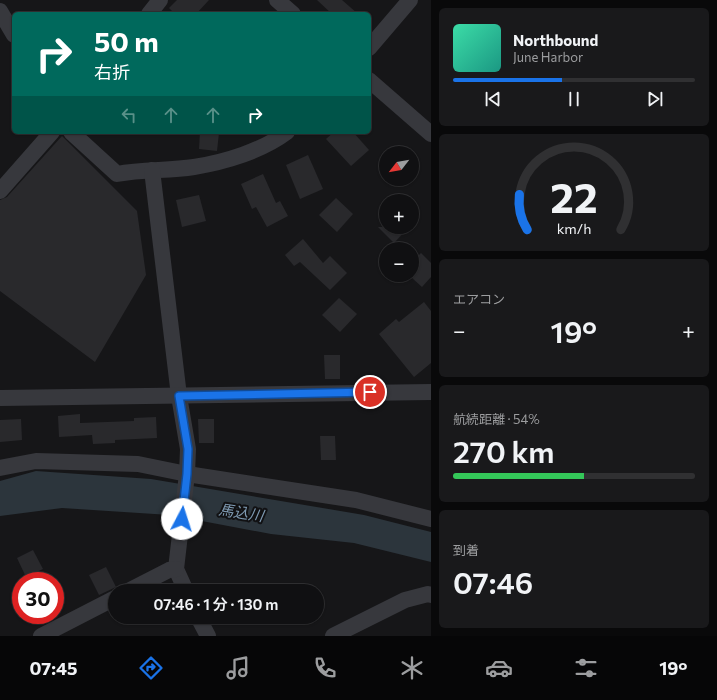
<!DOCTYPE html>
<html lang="ja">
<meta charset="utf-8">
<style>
body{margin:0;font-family:Commissioner,"Noto Sans JP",sans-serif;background:#19191b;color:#f1f3f6;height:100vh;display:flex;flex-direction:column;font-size:15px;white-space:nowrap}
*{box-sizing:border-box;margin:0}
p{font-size:13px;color:#9c9d9f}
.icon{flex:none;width:22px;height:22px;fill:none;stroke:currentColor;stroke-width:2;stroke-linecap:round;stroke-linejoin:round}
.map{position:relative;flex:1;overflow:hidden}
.side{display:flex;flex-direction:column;gap:8px;padding:8px;background:#09090a;width:286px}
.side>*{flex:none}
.banner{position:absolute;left:12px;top:12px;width:359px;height:122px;border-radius:6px;box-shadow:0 1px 3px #0004,0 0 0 1px #303032;background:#00695c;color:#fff;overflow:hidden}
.needle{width:26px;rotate:239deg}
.controls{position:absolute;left:379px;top:146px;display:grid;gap:8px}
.controls a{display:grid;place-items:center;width:40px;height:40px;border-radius:50%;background:#101012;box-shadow:0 1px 3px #0004,0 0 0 1px #303032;font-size:20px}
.speed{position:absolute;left:12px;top:572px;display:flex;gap:8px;font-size:20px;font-weight:700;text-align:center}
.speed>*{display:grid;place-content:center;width:52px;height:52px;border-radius:50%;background:#101012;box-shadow:0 1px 3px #0004,0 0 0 1px #303032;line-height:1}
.speed .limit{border:6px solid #d22;background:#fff;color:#111}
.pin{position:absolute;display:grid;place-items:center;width:34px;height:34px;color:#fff;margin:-17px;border:2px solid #fff;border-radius:50%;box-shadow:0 1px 4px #0007}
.me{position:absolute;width:44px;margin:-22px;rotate:5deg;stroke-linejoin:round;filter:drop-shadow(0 0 3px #0008)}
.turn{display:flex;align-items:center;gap:14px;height:84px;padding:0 16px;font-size:18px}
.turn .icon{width:52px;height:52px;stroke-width:2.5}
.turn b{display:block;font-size:28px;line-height:34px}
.lanes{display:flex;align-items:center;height:38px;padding:0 16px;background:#0003;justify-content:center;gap:20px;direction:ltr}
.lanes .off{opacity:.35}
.big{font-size:30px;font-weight:600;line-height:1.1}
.side .widget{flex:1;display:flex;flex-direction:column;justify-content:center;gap:6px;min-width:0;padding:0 14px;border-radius:6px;background:#19191b}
.side .dial{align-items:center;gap:0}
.dial svg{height:104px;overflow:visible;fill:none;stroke:#303032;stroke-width:7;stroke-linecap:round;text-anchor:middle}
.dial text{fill:#f1f3f6;stroke:none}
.song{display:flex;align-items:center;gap:12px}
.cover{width:48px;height:48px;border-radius:6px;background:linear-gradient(135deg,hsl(160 70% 55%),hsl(170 70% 35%))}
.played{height:4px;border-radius:2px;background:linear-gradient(90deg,#1a73e8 45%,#303032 45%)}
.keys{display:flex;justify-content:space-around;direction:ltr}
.heat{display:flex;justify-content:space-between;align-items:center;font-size:22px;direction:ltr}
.charge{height:6px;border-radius:3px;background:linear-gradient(90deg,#34c759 54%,#303032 0)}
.trip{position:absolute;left:108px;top:584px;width:216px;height:40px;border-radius:20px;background:#101012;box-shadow:0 1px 3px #0004,0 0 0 1px #303032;font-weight:600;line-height:40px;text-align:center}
.menu{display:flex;height:64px;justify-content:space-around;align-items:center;background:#060607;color:#9c9d9f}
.menu .icon{width:28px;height:28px}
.menu .active{color:#1a73e8}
.menu b{font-size:18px;color:#f1f3f6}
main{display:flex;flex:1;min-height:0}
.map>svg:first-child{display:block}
</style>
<main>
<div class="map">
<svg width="431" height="636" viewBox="0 0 431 636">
<rect width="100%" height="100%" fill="#161618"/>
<!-- water -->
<path fill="#2c353c" d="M36,471L151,479L364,515L431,532V562L354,543L271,534L170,515L62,508L0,516V481Z"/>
<!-- building -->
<g fill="#29292c">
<path d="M177,0H209L196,14H175L169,8Z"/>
<path d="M317,0H342L358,14H332Z"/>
<path d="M200,132L219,133L217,151L199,149Z"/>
<path d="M334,132H353L369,150L351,166L326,139Z"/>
<path d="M62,136L137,211L146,275L95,362L0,291V200L7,197Z"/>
<path d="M308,155L323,189L300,199L286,165Z"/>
<path d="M263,174L276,203L280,201L288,216L267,227L256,207L252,209L241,184Z"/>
<path d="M199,195L206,221L182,227L176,200Z"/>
<path d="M336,198L353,214L337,232L319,215Z"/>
<path d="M378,227H409L394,243Z"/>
<path d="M303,239L323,263L330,256L347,273L330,290L300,262L294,266L285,255Z"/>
<path d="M421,253L431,263V277L422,287L412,278V262Z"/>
<path d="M339,298L357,314L340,332L322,315Z"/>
<path d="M424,302L431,311V363L414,377L379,334L396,319L399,322Z"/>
<path d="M324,355H340V379H325Z"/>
<path d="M80,414V423L134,421V418L156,417L157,438L115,440V443L93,444L92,435L59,437L58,416Z"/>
<path d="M21,419L22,440L0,442V420Z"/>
<path d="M198,419H214V443H199Z"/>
<path d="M320,436H335L336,460H321Z"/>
<path d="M33,550L43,569L26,577L17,558Z"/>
<path d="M106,567L116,587L99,595L89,575Z"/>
</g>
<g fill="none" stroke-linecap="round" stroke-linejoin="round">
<!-- minor -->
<g stroke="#37383d" stroke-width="16">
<path d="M277,0L293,14"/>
<path d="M0,11L14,35"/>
<path d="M149,14L160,0"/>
<path d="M369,48L410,0"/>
<path d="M369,80L431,134"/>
<path d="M71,132L117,174C143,169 168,171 194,167C225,162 262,151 287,132"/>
<path d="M152,170L179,396L188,449L187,474L176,569L186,591"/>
<path d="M0,191L52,132"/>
<path d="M0,398L431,392"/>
<path d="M0,468L36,461L138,464L187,474L356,500L431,519"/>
<path d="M128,591L169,570L176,569"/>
<path d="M198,617L208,636"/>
<path d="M41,636L115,598"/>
<path d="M333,636L405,600L428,594L431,595"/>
</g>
</g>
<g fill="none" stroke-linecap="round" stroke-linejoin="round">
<!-- route casing -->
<g stroke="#114b97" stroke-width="10">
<path id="route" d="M182,519L187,474L188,449L179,396L370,392"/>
</g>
<!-- route -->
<use href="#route" stroke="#1a73e8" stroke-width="7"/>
</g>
<g text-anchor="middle" stroke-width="4" stroke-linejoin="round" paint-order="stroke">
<!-- water labels -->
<g font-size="15" font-style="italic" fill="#7f9bb3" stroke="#111113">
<text transform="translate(241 513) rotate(9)" y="5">馬込川</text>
</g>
</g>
</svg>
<div class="controls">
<a><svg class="needle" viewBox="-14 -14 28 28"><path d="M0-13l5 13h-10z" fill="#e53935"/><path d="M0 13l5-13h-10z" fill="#9c9d9f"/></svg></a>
<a>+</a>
<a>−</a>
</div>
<div class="speed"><div class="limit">30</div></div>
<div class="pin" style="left:370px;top:392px;background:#d93025"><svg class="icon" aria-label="arrive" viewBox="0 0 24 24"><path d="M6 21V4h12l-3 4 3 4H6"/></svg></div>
<svg class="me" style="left:182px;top:519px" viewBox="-20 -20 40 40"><circle r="19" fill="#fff"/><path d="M0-13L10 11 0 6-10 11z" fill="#1a73e8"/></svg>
<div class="trip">07:46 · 1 分 · 130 m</div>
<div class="banner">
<div class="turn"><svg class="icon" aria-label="right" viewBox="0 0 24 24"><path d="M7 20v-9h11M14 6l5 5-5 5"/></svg><div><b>50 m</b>右折</div></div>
<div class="lanes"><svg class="icon off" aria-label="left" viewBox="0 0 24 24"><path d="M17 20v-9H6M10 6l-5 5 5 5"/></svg><svg class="icon off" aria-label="ahead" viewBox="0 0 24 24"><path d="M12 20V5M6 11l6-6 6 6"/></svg><svg class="icon off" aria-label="ahead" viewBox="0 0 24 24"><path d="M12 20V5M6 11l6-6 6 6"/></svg><svg class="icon" aria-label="right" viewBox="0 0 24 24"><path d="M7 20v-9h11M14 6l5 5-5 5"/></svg></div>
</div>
</div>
<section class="side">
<div class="widget">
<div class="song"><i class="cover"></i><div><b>Northbound</b><p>June Harbor</p></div></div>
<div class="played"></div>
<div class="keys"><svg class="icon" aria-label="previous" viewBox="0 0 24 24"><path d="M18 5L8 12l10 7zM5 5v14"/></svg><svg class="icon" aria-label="pause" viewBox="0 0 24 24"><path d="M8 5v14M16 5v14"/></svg><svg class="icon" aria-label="next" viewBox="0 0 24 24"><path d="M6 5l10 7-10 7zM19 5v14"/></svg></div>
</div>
<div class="widget dial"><svg viewBox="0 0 100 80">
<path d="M14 69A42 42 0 1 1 86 69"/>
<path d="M14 69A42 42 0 0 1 8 42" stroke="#1a73e8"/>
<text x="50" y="56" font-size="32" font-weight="700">22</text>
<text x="50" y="72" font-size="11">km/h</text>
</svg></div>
<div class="widget"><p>エアコン</p>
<div class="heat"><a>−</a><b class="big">19°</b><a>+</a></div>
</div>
<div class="widget"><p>航続距離 · 54%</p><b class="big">270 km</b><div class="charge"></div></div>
<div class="widget"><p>到着</p><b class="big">07:46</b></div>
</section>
</main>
<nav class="menu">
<b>07:45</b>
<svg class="icon active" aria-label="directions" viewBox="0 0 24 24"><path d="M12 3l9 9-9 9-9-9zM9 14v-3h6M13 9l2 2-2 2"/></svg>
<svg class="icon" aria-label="music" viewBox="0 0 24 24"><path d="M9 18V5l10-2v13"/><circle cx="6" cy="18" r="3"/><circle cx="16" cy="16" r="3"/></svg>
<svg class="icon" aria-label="phone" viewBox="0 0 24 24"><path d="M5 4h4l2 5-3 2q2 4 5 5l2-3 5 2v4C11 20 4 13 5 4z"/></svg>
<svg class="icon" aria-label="climate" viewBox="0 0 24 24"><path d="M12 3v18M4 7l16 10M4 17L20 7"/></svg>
<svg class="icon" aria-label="car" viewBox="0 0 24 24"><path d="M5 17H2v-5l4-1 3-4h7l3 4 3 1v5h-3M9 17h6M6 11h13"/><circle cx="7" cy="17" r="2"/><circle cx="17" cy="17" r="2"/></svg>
<svg class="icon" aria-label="filters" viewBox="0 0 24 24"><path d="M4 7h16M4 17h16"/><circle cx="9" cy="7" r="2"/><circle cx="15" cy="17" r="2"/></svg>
<b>19°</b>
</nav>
